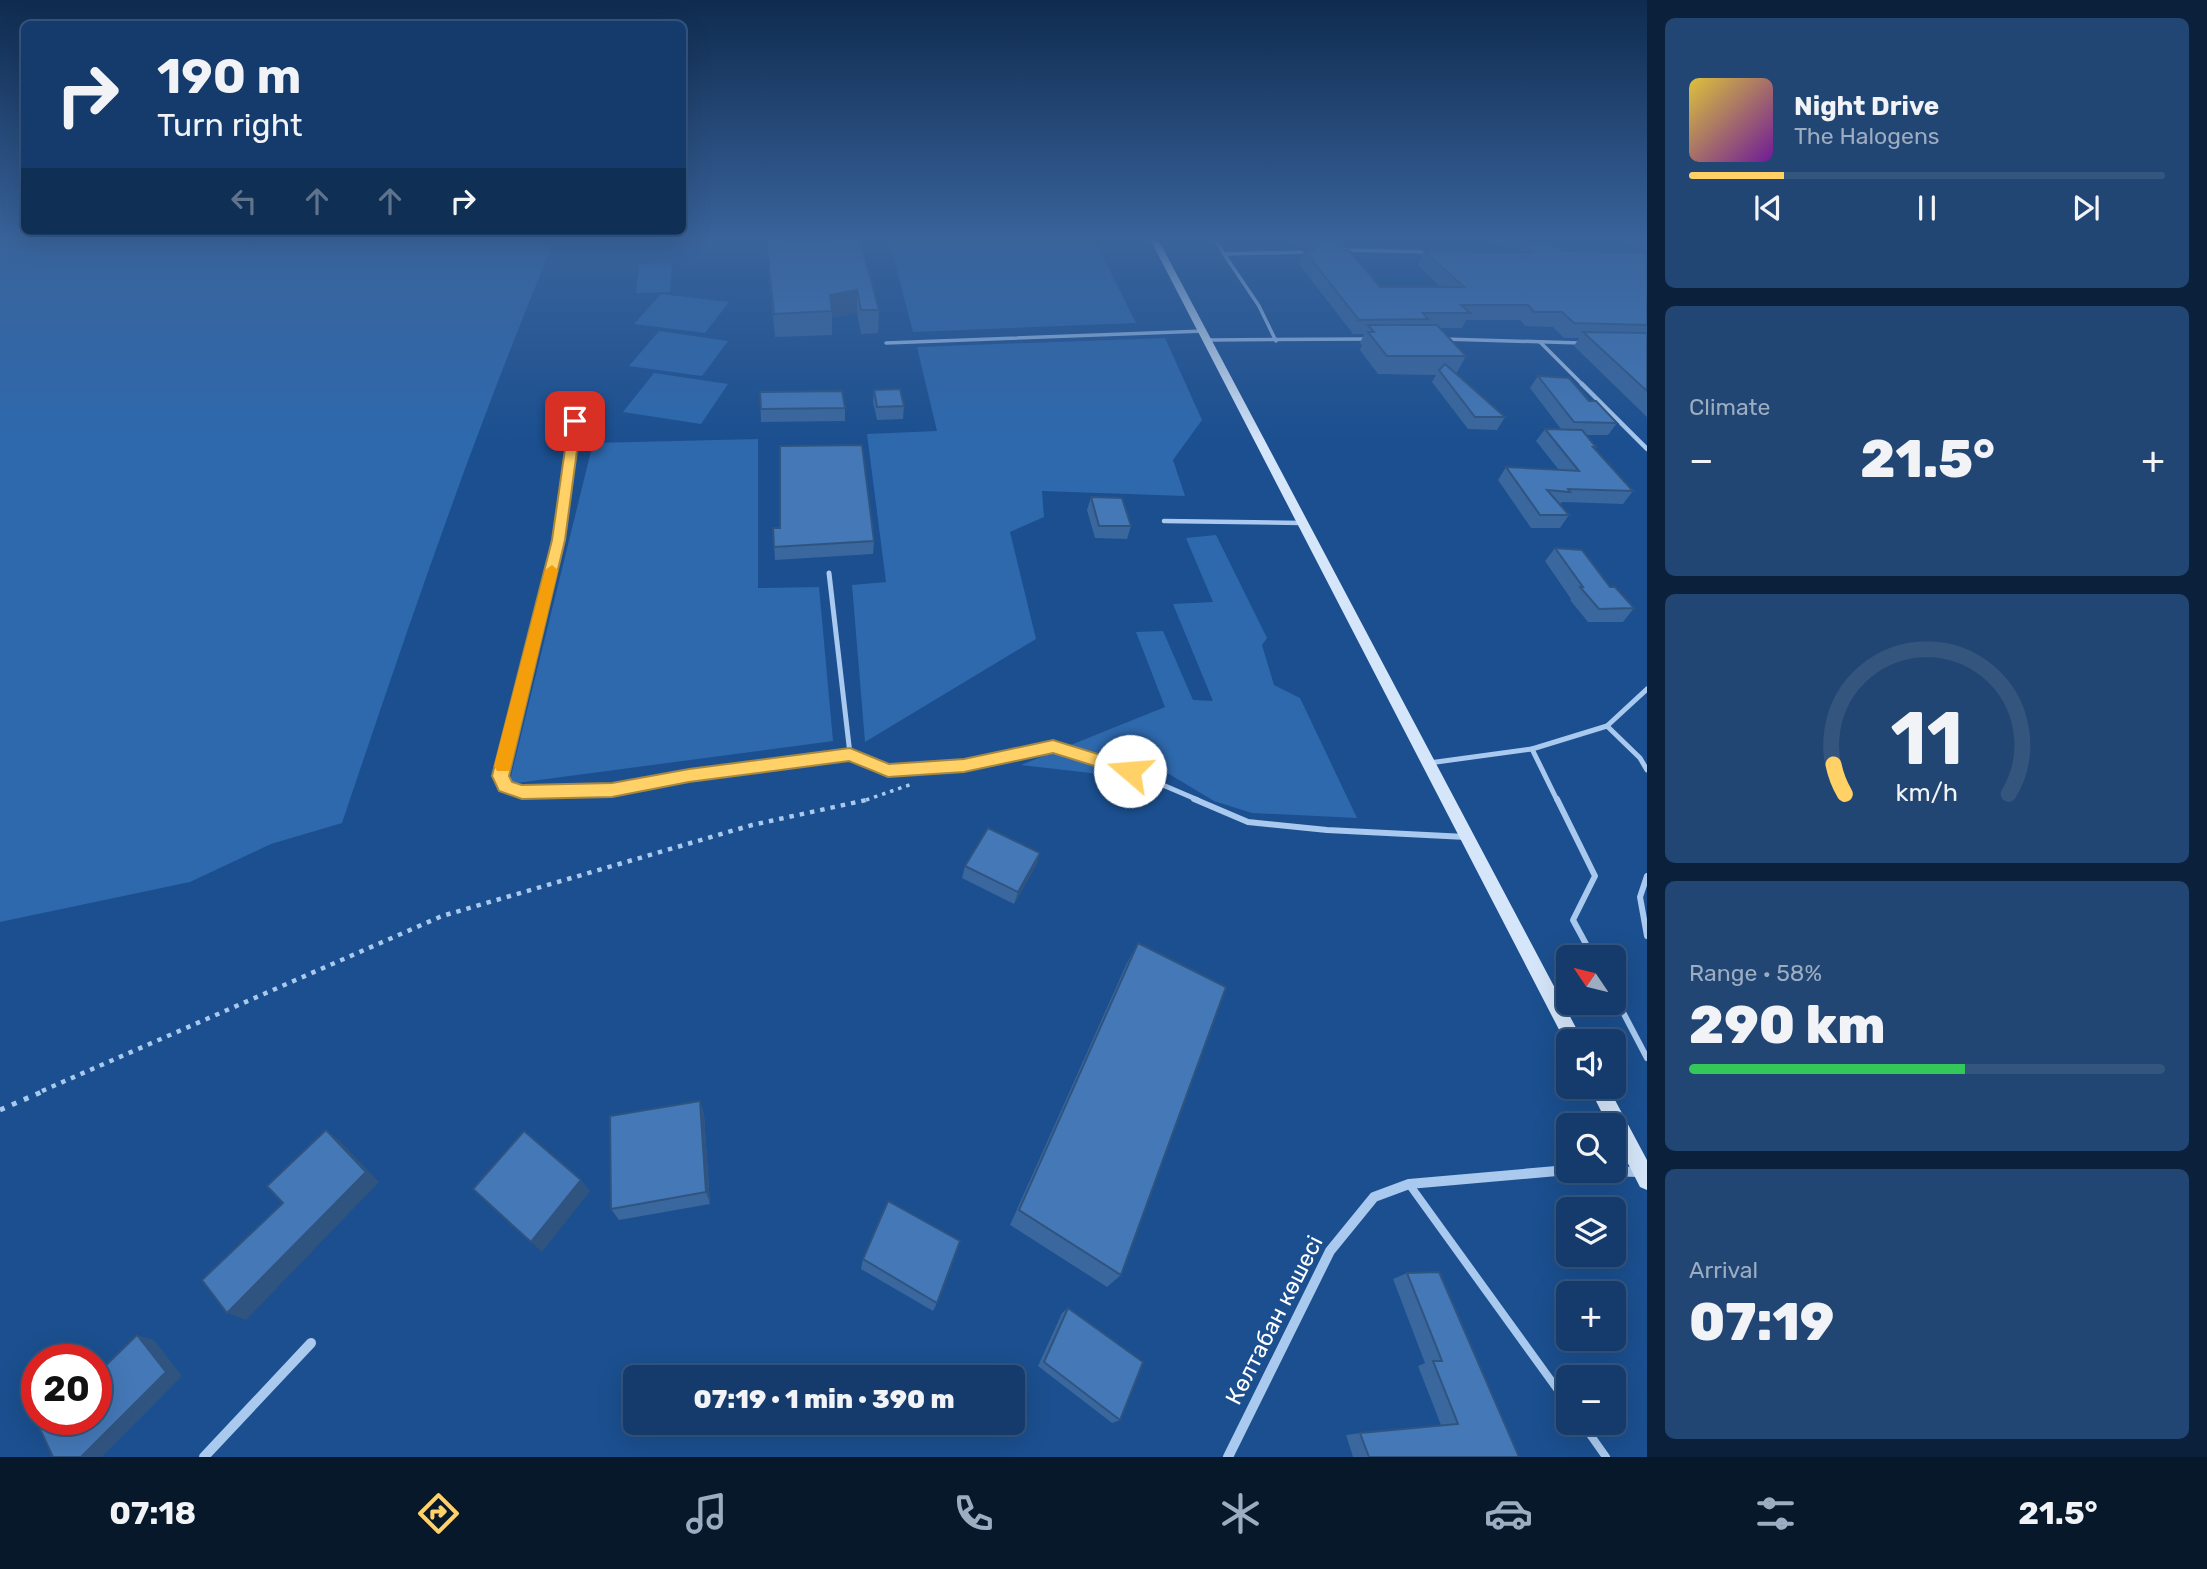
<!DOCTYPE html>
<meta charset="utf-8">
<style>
body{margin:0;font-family:Rubik,sans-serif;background:#214673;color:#f1f3f6;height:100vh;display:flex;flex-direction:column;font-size:26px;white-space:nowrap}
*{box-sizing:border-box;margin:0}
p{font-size:23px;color:#9dadc1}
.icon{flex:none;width:38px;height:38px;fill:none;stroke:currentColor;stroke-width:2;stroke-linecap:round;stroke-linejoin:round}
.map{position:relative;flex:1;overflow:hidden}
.sheet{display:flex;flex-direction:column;gap:18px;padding:18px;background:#0b203b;width:560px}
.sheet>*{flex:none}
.top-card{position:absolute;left:21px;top:21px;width:665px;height:214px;border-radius:10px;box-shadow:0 7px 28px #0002,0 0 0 2px #33557e;background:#143b6b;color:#f1f3f6;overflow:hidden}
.needle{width:46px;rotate:305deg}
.controls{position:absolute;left:1556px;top:945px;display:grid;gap:14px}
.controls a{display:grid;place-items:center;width:70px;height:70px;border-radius:10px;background:#143b6b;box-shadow:0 7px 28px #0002,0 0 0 2px #33557e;font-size:35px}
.speed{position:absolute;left:21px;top:1344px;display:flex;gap:14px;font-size:35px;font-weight:700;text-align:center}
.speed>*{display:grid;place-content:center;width:91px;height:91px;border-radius:50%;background:#143b6b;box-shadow:0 7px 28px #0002,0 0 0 2px #33557e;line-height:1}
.speed .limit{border:10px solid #d22;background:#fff;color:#111}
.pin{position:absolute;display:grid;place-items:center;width:60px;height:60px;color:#fff;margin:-30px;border-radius:14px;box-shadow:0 4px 10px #0006}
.me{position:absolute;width:77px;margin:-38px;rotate:288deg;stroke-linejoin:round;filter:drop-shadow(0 0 5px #0008)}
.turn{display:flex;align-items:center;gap:24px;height:147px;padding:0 21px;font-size:32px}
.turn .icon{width:91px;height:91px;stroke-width:2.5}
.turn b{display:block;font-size:49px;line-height:60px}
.lanes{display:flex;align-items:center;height:66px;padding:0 21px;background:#0003;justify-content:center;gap:35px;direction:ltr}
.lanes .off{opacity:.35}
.big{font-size:52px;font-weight:800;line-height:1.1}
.sheet .card{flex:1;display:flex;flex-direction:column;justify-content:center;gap:10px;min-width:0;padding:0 24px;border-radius:10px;background:#214673}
.sheet .dial{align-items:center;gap:0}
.dial svg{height:182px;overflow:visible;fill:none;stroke:#33557e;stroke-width:7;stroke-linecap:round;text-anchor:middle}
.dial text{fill:#f1f3f6;stroke:none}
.song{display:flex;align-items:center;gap:21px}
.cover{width:84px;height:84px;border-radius:10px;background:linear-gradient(135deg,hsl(50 70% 55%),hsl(280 70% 35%))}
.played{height:7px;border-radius:4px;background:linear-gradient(90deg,#ffd166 20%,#33557e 20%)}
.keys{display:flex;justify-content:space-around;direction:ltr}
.heat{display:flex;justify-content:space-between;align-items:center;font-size:38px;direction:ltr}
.charge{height:10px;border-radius:5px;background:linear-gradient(90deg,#34c759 58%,#33557e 0)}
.trip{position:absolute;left:623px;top:1365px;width:402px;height:70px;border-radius:10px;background:#143b6b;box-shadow:0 7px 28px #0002,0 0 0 2px #33557e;font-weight:800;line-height:70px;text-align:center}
.dock{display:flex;height:112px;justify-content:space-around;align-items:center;background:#08182b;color:#9dadc1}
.dock .icon{width:49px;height:49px}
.dock .current{color:#ffd166}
.dock b{font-size:32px;color:#f1f3f6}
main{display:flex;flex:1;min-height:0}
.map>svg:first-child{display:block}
</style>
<main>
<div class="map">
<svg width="1647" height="1457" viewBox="0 0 1647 1457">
<rect width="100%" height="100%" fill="#1b4f8f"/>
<!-- green -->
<g fill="#2e69ad">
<path d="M0,239H555C475,430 408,627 342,823L271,844L190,882L0,922Z"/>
<path d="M889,239H1094L1136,323L913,332Z"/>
<path d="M672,263L670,292L636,293L639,264Z"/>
<path d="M661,294L729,302L705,333L634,324Z"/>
<path d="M659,331L728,341L702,376L629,366Z"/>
<path d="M1165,338L1202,420L1173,460L1185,496L1042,491L1044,517L1010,532L1036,639L865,742L852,585L886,582L867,434L937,431L917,347Z"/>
<path d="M654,373L728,384L701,424L623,412Z"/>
<path d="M758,439V588L819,587L833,741L509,784L593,443Z"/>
<path d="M1216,535L1267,638L1262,645L1274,685L1300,698L1357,818L1252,813L1214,801L1154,765L1110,761L1099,774L1021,765L1165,707L1136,632L1163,631L1193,700L1213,701L1173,604L1213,602L1186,538Z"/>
</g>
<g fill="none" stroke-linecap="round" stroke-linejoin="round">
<!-- path-far2 -->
<path stroke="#a9c9ee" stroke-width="3.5" stroke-dasharray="3.5 5" stroke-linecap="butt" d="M866,800L912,784"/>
<!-- path-far1 -->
<path stroke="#a9c9ee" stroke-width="4.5" stroke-dasharray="4.5 6" stroke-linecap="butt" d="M42,1091L442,916L752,825L871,799"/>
<!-- path -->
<path stroke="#a9c9ee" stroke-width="5" stroke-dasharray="5 8" stroke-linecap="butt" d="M0,1110L46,1090"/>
<!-- service-far4 -->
<g stroke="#a9c9ee" stroke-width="3.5">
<path d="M1215,239L1224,254"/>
<path d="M1342,250L1430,252"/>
<path d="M1444,339L1581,343"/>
<path d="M1209,340L1367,339"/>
<path d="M1276,341L1259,306L1224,254L1308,252"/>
<path d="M1540,342L1584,386"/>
<path d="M886,343L1204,331"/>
</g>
<!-- service-far3 -->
<g stroke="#a9c9ee" stroke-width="4.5">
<path d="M1582,384L1647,449"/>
<path d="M1164,521L1301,523"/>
<path d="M552,569L559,540L577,405"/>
</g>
<!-- service-far2 -->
<g stroke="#a9c9ee" stroke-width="5">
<path d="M552,567L500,776L505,787C568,801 629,785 691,775C743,766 797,761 850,754"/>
<path d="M829,573L850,754L888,771L964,766L1053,746L1130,771L1198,800"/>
<path d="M1607,726L1647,689"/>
<path d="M1532,749L1607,726L1640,758L1647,770"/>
<path d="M1429,763L1532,749L1557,800"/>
</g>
<!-- service-far1 -->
<g stroke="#a9c9ee" stroke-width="6">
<path d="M1194,799L1248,822L1327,830L1466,837"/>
<path d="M1557,799L1595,876L1573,920L1593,957"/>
<path d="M1647,876L1640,897L1647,936"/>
<path d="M1614,995L1647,1058"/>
</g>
<!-- service -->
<g stroke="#a9c9ee" stroke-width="8">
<path d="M1409,1184L1568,1404"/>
<path d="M1582,1423L1606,1457"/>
</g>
<!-- minor -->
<g stroke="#a9c9ee" stroke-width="10">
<path d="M1599,1171L1640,1172"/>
<path d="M204,1457L311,1343"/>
<path d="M1228,1457L1330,1251L1374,1197L1409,1184L1568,1170"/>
</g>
<!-- secondary -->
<g fill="#d6e6fa" fill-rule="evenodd">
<path d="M1150,239H1158L1583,1041H1568V1047Z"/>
<path d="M1589,1087H1608L1647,1160V1190L1640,1187L1614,1136V1125H1608Z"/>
</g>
</g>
<!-- wall -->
<g fill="#3a679d">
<path d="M765,239H784L785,240L822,239L879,310L878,333L861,334L857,313L832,317V335L775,337Z"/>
<path d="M1290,239H1325L1324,242L1342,250L1380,287H1441L1418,265L1424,251L1516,252L1518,248H1503L1492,239H1538L1536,244L1562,251L1647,252V417L1574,346L1579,338H1564L1553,327L1525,326L1520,320H1466L1462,328H1440L1466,356L1456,374L1505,417L1497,430L1468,429L1432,382L1436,375L1378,374L1360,350L1362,345L1360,343L1364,334H1353L1299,264L1304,250H1306L1307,247H1297Z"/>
<path d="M1624,239H1647V251L1638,250Z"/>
<path d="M1538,376L1589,401L1617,423L1608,435H1586L1596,447L1595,449L1633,491L1623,504L1562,502L1560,504L1569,515L1560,528H1531L1498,480L1506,467L1559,470L1536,441L1545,429H1561L1530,388Z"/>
<path d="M874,390L904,406L903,419L877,420L873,402Z"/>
<path d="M760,392L845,408V421L761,422Z"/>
<path d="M1091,497L1131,526L1127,539L1095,538L1087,510Z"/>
<path d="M773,528L874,541L873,554L775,560Z"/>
<path d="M1555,548L1610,587L1634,608L1623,622H1588L1570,600L1571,599L1545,561Z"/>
<path d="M1040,853L1036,865L1014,904L962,878L965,866Z"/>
<path d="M1138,943L1121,1275L1107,1287L1010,1225L1126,965Z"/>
<path d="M700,1101L704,1115L710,1204L619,1220L611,1209Z"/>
<path d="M863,1259L937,1303L933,1311L861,1269Z"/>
<path d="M1407,1273L1519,1457H1353L1346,1435L1360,1433L1441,1425L1418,1366L1425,1363L1393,1279Z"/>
<path d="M1068,1308L1120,1420L1112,1423L1038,1366L1062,1313Z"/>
</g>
<!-- shaded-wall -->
<g fill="#305480">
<path d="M857,290V313L832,317L830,295Z"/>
<path d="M1040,853L1036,865L1014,904L1018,892Z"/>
<path d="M700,1101L704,1115L710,1204L706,1192Z"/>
<path d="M326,1130L340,1141L379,1182L246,1320L227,1313Z"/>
<path d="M581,1180L590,1191L542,1252L531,1242Z"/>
<path d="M137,1335L154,1340L182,1376L102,1457H81Z"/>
</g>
<!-- building -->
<g fill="#4478b7" stroke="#305480" stroke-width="2">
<path d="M766,239H784L785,240L860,239L879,310H861L857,290L830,295L832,311L774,314Z"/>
<path d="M1335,241L1342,250H1349L1380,287H1464L1424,251L1532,252L1521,243L1552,244L1562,251L1647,252V325L1574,323L1562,312H1534L1528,305H1461L1470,313H1423L1428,319L1359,320L1304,250H1315L1309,242Z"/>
<path d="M1368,325H1437L1466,356H1387L1368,332H1374Z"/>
<path d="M1583,332L1647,333V391Z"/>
<path d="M1445,364L1505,417H1475L1439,370Z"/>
<path d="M1538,376L1569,378L1589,401H1596L1617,423L1574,422Z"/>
<path d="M900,389L904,406L877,407L874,390Z"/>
<path d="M842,391L845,408L761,409L760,392Z"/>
<path d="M1545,429L1582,430L1596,447H1593L1633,491L1568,489L1570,492L1547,490L1569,515H1540L1506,467L1579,471Z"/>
<path d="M862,445L874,541L774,547L773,528H780V446Z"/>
<path d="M1091,497L1122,498L1131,526H1099Z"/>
<path d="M1555,548L1582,550L1610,587H1615L1634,608L1599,609L1580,587H1583Z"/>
<path d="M988,828L1040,853L1018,892L965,866Z"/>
<path d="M1138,943L1226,987L1121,1275L1019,1210Z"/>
<path d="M700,1101L706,1192L611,1209L610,1116Z"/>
<path d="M326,1130L366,1172L227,1313L202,1280L283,1203L267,1186Z"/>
<path d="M524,1131L581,1180L531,1242L473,1189Z"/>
<path d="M888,1201L960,1241L937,1303L863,1259Z"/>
<path d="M1439,1272L1519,1457H1369L1360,1433L1458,1424L1433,1361H1442L1407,1273Z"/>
<path d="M1068,1308L1143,1362L1120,1420L1044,1362Z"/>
<path d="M137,1335L166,1372L81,1457H53L40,1429L50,1419H96V1375Z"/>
</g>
<!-- sky -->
<linearGradient id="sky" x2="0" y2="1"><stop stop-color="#0f2b4f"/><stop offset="0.54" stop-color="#39639b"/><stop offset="1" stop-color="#39639b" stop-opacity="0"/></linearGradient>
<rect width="1647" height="443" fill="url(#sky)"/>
<!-- route -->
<path fill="#ffd166" stroke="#a68842" stroke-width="2" d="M575,417L581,421L565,540L509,776L512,782L522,785L612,783L689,769L850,748L889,764L964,759L1053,740L1136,766L1138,771L1136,775L1130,777L1053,753L964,772L888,777L849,761L689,782L612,797L522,799L499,791L492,776L552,540L569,421Z"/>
<!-- slow -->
<path fill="#f59e0b" d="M552,565L558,570L511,766L509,771H497L494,766L545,570Z"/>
<g text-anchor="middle" stroke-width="7" stroke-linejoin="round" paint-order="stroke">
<!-- near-street labels -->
<g font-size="23" fill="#fff" stroke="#1b4f8f">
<text transform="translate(1274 1320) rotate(-63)" y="8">Көлтабан көшесі</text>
</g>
</g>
</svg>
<div class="controls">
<a><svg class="needle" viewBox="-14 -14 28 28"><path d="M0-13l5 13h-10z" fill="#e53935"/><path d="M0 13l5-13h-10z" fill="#9dadc1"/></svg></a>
<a><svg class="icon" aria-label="sound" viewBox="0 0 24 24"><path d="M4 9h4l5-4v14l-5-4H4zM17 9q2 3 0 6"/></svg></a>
<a><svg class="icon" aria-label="search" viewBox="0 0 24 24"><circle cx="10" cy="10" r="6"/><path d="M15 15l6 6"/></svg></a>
<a><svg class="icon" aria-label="layers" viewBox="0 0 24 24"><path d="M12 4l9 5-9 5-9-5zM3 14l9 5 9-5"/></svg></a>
<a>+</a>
<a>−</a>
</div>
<div class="speed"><div class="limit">20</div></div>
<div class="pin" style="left:575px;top:421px;background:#d93025"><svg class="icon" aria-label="arrive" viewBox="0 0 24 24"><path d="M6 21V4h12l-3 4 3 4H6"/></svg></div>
<svg class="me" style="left:1130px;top:771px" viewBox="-20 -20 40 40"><circle r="19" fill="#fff"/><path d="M0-13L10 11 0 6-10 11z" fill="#ffd166"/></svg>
<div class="trip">07:19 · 1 min · 390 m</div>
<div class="top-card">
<div class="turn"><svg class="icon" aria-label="right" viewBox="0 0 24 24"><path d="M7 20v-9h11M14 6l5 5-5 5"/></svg><div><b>190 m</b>Turn right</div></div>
<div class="lanes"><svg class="icon off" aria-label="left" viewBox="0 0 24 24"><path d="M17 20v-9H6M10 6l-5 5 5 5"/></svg><svg class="icon off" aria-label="ahead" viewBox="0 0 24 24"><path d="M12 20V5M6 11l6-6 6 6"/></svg><svg class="icon off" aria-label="ahead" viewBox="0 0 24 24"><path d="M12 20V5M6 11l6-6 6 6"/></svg><svg class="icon" aria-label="right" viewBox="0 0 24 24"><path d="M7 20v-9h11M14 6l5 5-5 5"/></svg></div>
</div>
</div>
<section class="sheet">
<div class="card">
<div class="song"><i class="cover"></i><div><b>Night Drive</b><p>The Halogens</p></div></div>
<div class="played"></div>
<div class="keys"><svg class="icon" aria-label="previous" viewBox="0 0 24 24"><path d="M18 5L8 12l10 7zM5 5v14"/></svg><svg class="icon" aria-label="pause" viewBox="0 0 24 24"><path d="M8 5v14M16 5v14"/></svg><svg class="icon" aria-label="next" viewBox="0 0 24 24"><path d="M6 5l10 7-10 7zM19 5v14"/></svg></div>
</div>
<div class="card"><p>Climate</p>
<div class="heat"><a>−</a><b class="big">21.5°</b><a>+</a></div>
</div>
<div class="card dial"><svg viewBox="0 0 100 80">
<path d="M14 69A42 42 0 1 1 86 69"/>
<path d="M14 69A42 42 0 0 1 9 56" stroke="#ffd166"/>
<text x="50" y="56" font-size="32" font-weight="700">11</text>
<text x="50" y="72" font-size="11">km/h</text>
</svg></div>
<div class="card"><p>Range · 58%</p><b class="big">290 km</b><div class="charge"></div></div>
<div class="card"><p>Arrival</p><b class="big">07:19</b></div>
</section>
</main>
<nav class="dock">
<b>07:18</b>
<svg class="icon current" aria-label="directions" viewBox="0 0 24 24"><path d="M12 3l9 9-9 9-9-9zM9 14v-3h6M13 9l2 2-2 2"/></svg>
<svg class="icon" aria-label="music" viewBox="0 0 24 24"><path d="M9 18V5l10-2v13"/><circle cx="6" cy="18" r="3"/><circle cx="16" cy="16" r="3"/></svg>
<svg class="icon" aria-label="phone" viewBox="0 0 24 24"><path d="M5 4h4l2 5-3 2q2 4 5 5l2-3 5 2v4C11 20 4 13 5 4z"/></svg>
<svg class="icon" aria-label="climate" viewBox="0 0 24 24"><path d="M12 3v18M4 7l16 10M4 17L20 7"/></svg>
<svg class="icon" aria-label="car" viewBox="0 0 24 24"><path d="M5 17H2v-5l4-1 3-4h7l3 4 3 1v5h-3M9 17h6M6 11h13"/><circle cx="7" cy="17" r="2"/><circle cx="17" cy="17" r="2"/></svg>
<svg class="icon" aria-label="filters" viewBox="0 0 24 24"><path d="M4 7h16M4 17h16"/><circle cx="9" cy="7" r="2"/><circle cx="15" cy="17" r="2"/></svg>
<b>21.5°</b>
</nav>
